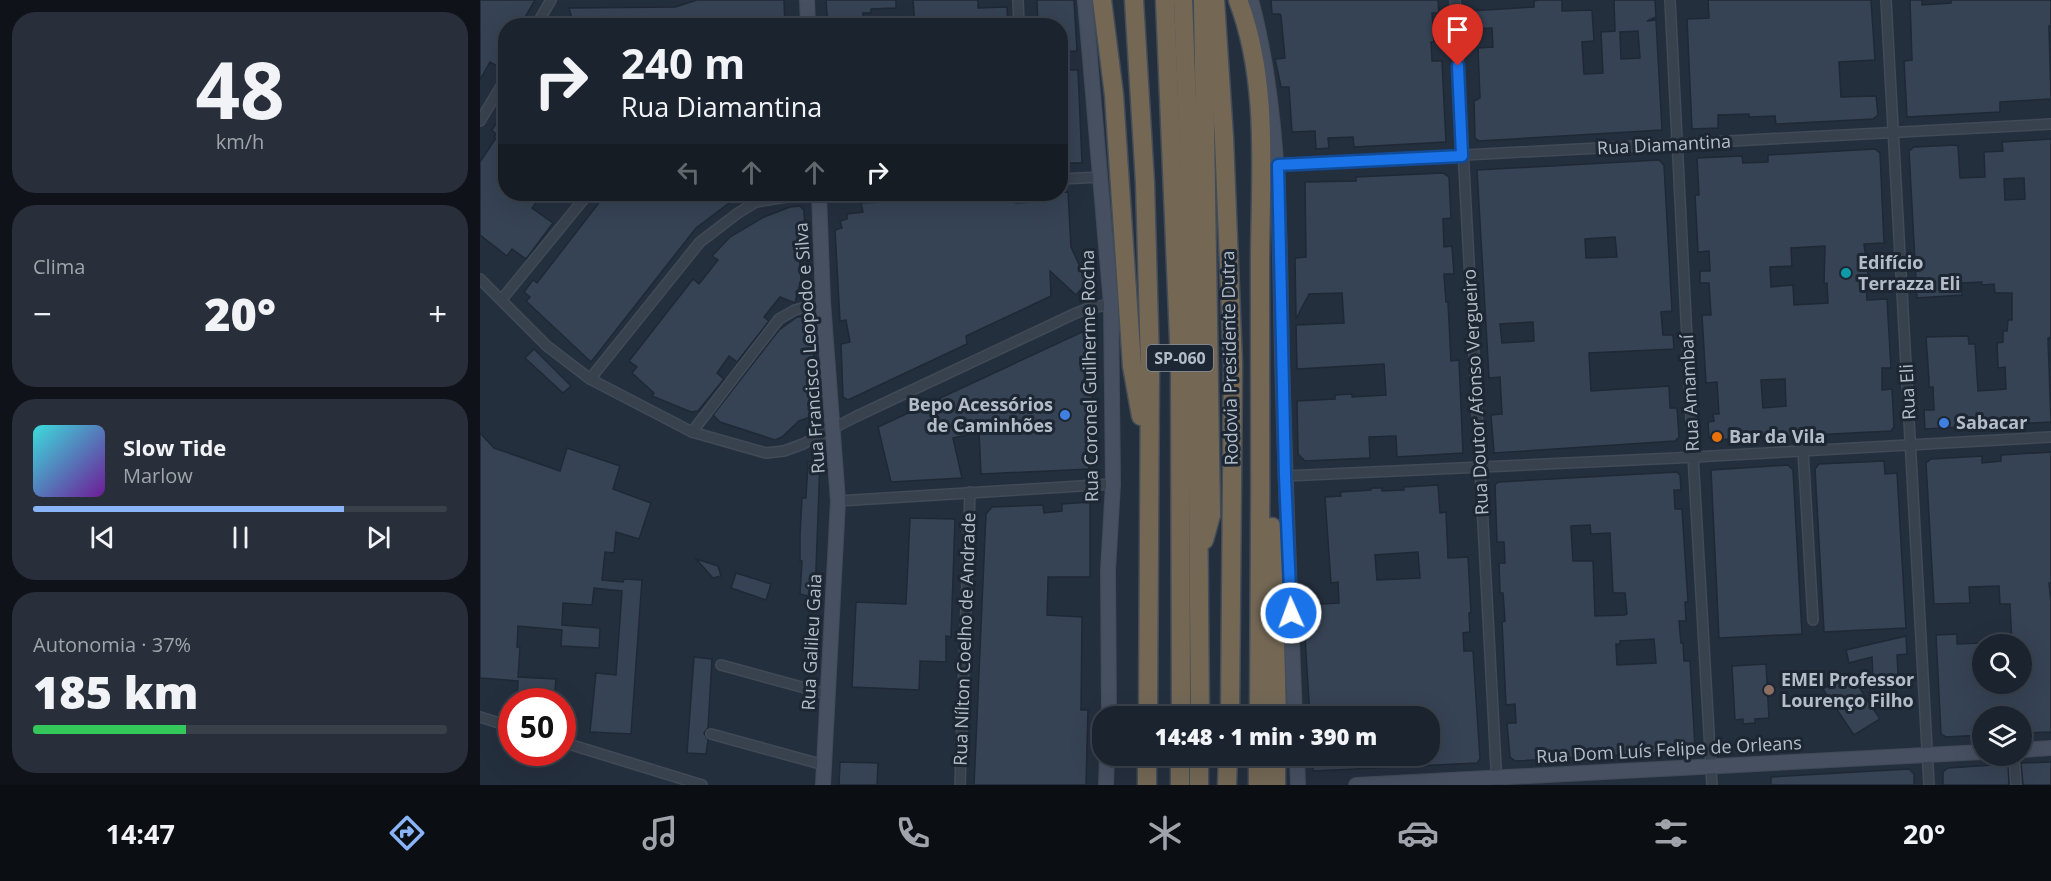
<!DOCTYPE html>
<html lang="pt">
<meta charset="utf-8">
<style>
body{margin:0;font-family:"Open Sans",sans-serif;background:#282f3a;color:#f1f3f6;height:100vh;display:flex;flex-direction:column;font-size:22px;white-space:nowrap}
*{box-sizing:border-box;margin:0}
p{font-size:20px;color:#a0a4aa}
.icon{flex:none;width:33px;height:33px;fill:none;stroke:currentColor;stroke-width:2;stroke-linecap:round;stroke-linejoin:round}
.map{position:relative;flex:1;overflow:hidden}
.sheet{display:flex;flex-direction:column;gap:12px;padding:12px;background:#0f1319;width:480px}
.sheet>*{flex:none}
.guide{position:absolute;left:18px;top:18px;width:570px;height:183px;border-radius:24px;box-shadow:0 6px 24px #0002,0 0 0 2px #39404a;background:#1b232e;color:#f1f3f6;overflow:hidden}
.buttons{position:absolute;left:1492px;top:634px;display:grid;gap:12px}
.buttons a{display:grid;place-items:center;width:60px;height:60px;border-radius:50%;background:#1b232e;box-shadow:0 6px 24px #0002,0 0 0 2px #39404a;font-size:30px}
.speed{position:absolute;left:18px;top:688px;display:flex;gap:12px;font-size:30px;font-weight:700;text-align:center}
.speed>*{display:grid;place-content:center;width:78px;height:78px;border-radius:50%;background:#1b232e;box-shadow:0 6px 24px #0002,0 0 0 2px #39404a;line-height:1}
.speed .limit{border:9px solid #d22;background:#fff;color:#111}
.pin{position:absolute;display:grid;place-items:center;width:51px;height:51px;color:#fff;margin:-62px -26px;border-radius:50% 50% 50% 0;rotate:-45deg;box-shadow:0 0 6px #0007}
.pin .icon{rotate:45deg}
.me{position:absolute;width:66px;margin:-33px;rotate:358deg;stroke-linejoin:round;filter:drop-shadow(0 0 4px #0008)}
.turn{display:flex;align-items:center;gap:21px;height:126px;padding:0 24px;font-size:27px}
.turn .icon{width:78px;height:78px;stroke-width:2.5}
.turn b{display:block;font-size:42px;line-height:51px}
.lanes{display:flex;align-items:center;height:57px;padding:0 24px;background:#0003;justify-content:center;gap:30px;direction:ltr}
.lanes .off{opacity:.35}
.big{font-size:45px;font-weight:800;line-height:1.1}
.sheet .tile{flex:1;display:flex;flex-direction:column;justify-content:center;gap:9px;min-width:0;padding:0 21px;border-radius:24px;background:#282f3a}
.sheet .dial{align-items:center;gap:0}
.dial b{font-size:78px;line-height:1}
.song{display:flex;align-items:center;gap:18px}
.cover{width:72px;height:72px;border-radius:9px;background:linear-gradient(135deg,hsl(180 70% 55%),hsl(280 70% 35%))}
.played{height:6px;border-radius:3px;background:linear-gradient(90deg,#8ab4f8 75%,#39404a 75%)}
.keys{display:flex;justify-content:space-around;direction:ltr}
.heat{display:flex;justify-content:space-between;align-items:center;font-size:33px;direction:ltr}
.charge{height:9px;border-radius:4px;background:linear-gradient(90deg,#34c759 37%,#39404a 0)}
.trip{position:absolute;left:612px;top:706px;width:348px;height:60px;border-radius:24px;background:#1b232e;box-shadow:0 6px 24px #0002,0 0 0 2px #39404a;font-weight:800;line-height:60px;text-align:center}
.tab-bar{display:flex;height:96px;justify-content:space-around;align-items:center;background:#0b0e12;color:#a0a4aa}
.tab-bar .icon{width:42px;height:42px}
.tab-bar .selected{color:#8ab4f8}
.tab-bar b{font-size:27px;color:#f1f3f6}
main{display:flex;flex:1;min-height:0}
.map>svg:first-child{display:block}
</style>
<main>
<section class="sheet">
<div class="tile dial"><b>48</b><p>km/h</p></div>
<div class="tile"><p>Clima</p>
<div class="heat"><a>−</a><b class="big">20°</b><a>+</a></div>
</div>
<div class="tile">
<div class="song"><i class="cover"></i><div><b>Slow Tide</b><p>Marlow</p></div></div>
<div class="played"></div>
<div class="keys"><svg class="icon" aria-label="previous" viewBox="0 0 24 24"><path d="M18 5L8 12l10 7zM5 5v14"/></svg><svg class="icon" aria-label="pause" viewBox="0 0 24 24"><path d="M8 5v14M16 5v14"/></svg><svg class="icon" aria-label="next" viewBox="0 0 24 24"><path d="M6 5l10 7-10 7zM19 5v14"/></svg></div>
</div>
<div class="tile"><p>Autonomia · 37%</p><b class="big">185 km</b><div class="charge"></div></div>
</section>
<div class="map">
<svg width="1571" height="785" viewBox="0 0 1571 785">
<rect width="100%" height="100%" fill="#242f3e"/>
<!-- building -->
<g fill="#364354" stroke="#1f2835" stroke-width="1.5" fill-rule="evenodd">
<path d="M0,0H55L40,26H26V51L17,66L10,62L0,80Z"/>
<path d="M217,0H304L305,26H94L89,8L195,7Z"/>
<path d="M346,0H416V8L391,9V13H383V19L358,20V26H348Z"/>
<path d="M433,0H498V8L527,7L528,26H435Z"/>
<path d="M557,0H594L597,51L580,52V26H558Z"/>
<path d="M791,0H958L959,13H952L954,42H951L952,61H962L966,142L874,147L873,137L848,138L849,148L836,149L835,131L812,132L809,87H801L795,59L805,58L801,16L800,14H792Z"/>
<path d="M1059,0H1082V11L1112,10L1114,41L1102,42L1104,74L1123,73L1121,32L1135,31L1134,0H1175L1176,17L1167,21L1176,20L1182,130L999,141L995,138L994,101L1000,98L998,48L1013,47L1012,28L990,29L989,11L1054,7V1ZM1158,31L1160,58L1141,59L1140,32Z"/>
<path d="M1228,0H1391L1395,60L1359,62L1361,97L1396,96L1398,115L1393,119L1296,124L1295,116L1269,117V114L1238,115V128L1212,129L1207,19L1229,18Z"/>
<path d="M1430,0H1442V5L1471,3V0H1571V26H1569L1571,99L1520,102V112L1427,117L1424,61L1432,60Z"/>
<path d="M580,70H598L602,163H580V152H583L582,133H580Z"/>
<path d="M26,107V194H62L52,208L73,223L46,259L32,249L27,256L0,235V162L16,138L14,137L16,134L12,130Z"/>
<path d="M1571,139V337L1568,338L1571,422L1445,429L1444,410H1454L1453,387H1449V380L1446,337L1488,336L1489,344H1495L1498,391L1526,389L1525,367L1518,368L1517,343L1523,342V331H1527L1528,320H1532V293H1515L1514,284L1502,285V282L1481,283L1482,295L1437,298L1429,151L1434,147L1475,145L1478,146L1480,178L1505,177L1504,152L1523,151L1522,142ZM1544,178L1545,199L1525,200L1524,179Z"/>
<path d="M1395,149L1400,153L1404,243L1384,244L1389,281H1386L1387,300L1407,299L1411,368H1402V390L1412,389L1414,427L1411,431L1233,440L1229,437L1228,422L1234,421L1233,414H1239L1237,382L1226,383L1222,315H1231L1229,283H1220V271H1230L1229,251L1218,252L1215,195H1219L1217,158L1262,156L1263,163L1288,162V155ZM1345,246L1344,284L1347,283L1348,303L1314,305L1313,285L1291,287L1290,267L1312,266L1311,248ZM1305,379L1306,406L1283,408L1281,380Z"/>
<path d="M1179,160L1184,165L1192,311L1181,312L1183,335H1193L1194,349L1109,353L1111,391L1189,386L1190,408H1197L1199,437L1195,441L1014,453L1011,415L1022,414L1020,377L1009,378L997,170ZM1135,237L1137,257L1106,258L1105,239ZM1053,322L1054,341L1022,343L1020,324Z"/>
<path d="M963,173L969,177L971,218L963,219L964,247L972,246L974,274H964L966,302H968L971,361L979,360L983,453L917,457L916,436L889,437L890,458L825,461L818,454L817,401L855,399V395L872,394V397L906,395L904,364L817,369L816,325L864,323L862,293L829,294L816,319L815,258L826,257L825,182L876,181V177Z"/>
<path d="M588,192L591,247L607,282L596,295L570,271L571,296L486,336L487,344L368,400L363,397L361,344L370,342L366,320L360,321L355,230L362,228L360,221L367,219V214L383,212L381,203L536,196V203L570,201V194Z"/>
<path d="M115,195L261,194L216,228L111,362L46,301L50,297L44,292L53,280L57,283L121,200Z"/>
<path d="M320,206L324,210L326,254H319L321,280L315,303L300,297L284,317L289,321L257,362L249,356L237,373L244,379L218,411L211,412L172,396L174,393L152,373L157,367L149,361L213,279L219,284L238,260L232,256L250,237L284,217L310,207Z"/>
<path d="M332,316L336,415L319,421L302,437L295,440L240,422L233,415L299,330L317,317Z"/>
<path d="M602,332L613,339L612,415H610L611,443H607L609,469L501,474L499,432L473,438L482,478L411,482L398,427Z"/>
<path d="M54,349L91,386L83,393L45,358Z"/>
<path d="M0,433L14,448L80,471L87,448L140,466L133,489L171,503L159,539L136,532L134,553L125,552L122,580L143,582L144,579L162,580L151,734L110,732L116,673L136,675L142,591L114,588L112,605L83,603L82,625L120,628L119,648L81,646L82,630L38,626L37,647H40L38,677L76,679L74,700L37,698L38,681L0,678Z"/>
<path d="M1571,452V583H1569L1571,602V732L1542,733V717H1503V735L1466,737L1461,734L1456,635L1477,634V644L1503,643V684H1542V645H1532L1530,604H1520L1519,586L1489,587L1490,603L1454,604L1446,463L1451,459L1502,456V463L1521,461V455Z"/>
<path d="M340,461L336,569L335,598L320,594L322,561H320V535L322,498H326L328,462Z"/>
<path d="M1404,461L1405,474L1417,473L1426,628L1344,632L1335,469L1339,464Z"/>
<path d="M1308,465L1313,470L1322,634L1239,638L1231,470Z"/>
<path d="M1197,472L1200,475L1201,490H1194L1195,509H1202L1208,602H1205L1206,621H1199L1201,643H1203L1204,661H1210L1215,747L1212,751L1035,761L1030,757L1027,723H1036L1035,704L1026,705L1022,622L1025,621L1023,593H1020L1019,563H1025L1024,542H1017L1015,485L1018,482ZM1110,525L1111,534L1130,533L1133,593H1145L1147,614L1145,615L1115,616L1113,561H1093L1091,526ZM1174,639L1176,663L1137,665L1136,644H1140V641Z"/>
<path d="M958,485L960,513L966,512L968,558L988,557L991,613H989L990,632L983,633L984,651H993L1000,759L997,763L833,771L832,756H950V717H830L823,605L859,603L858,582L851,583L845,497L861,496L860,492L891,490V488H902V491L924,490V487ZM938,552L940,578L897,580L895,555Z"/>
<path d="M610,502V577H568V579L567,615L602,617L601,710H608L606,785H494L506,514L512,507L563,505L564,513L582,511V504Z"/>
<path d="M430,518L475,519L471,637L466,636V662L440,661L439,690L372,687L376,602L426,604Z"/>
<path d="M216,559L238,566L241,576L233,578Z"/>
<path d="M256,573L291,584L286,600L251,588Z"/>
<path d="M1426,636L1427,654L1417,655L1418,675L1393,677L1392,657L1369,663L1366,650Z"/>
<path d="M214,657L232,659L228,728L224,733L228,740L226,754L207,753Z"/>
<path d="M1286,664L1289,718L1275,719V723L1263,724V719L1255,720L1252,666Z"/>
<path d="M1369,672L1400,719L1374,735L1343,689Z"/>
<path d="M360,762L398,763L397,785H359Z"/>
<path d="M1571,762V785H1543L1541,763Z"/>
<path d="M1528,764L1529,785H1463V772L1468,768Z"/>
<path d="M1429,769L1434,774V785H1291V777Z"/>
</g>
<g fill="none" stroke-linecap="round" stroke-linejoin="round">
<!-- street casing -->
<g stroke="#414a57" stroke-width="12">
<g id="street">
<path d="M538,0L539,26"/>
<path d="M975,0L1017,785"/>
<path d="M1190,0L1212,438L1232,785"/>
<path d="M1406,0L1449,785"/>
<path d="M56,26L71,0"/>
<path d="M0,121L26,78"/>
<path d="M798,165L1571,124"/>
<path d="M580,179L621,177"/>
<path d="M0,279L67,346L110,379L212,432L286,453L304,451L323,444L375,417L594,314L606,309L631,304"/>
<path d="M22,299L108,194"/>
<path d="M110,379L220,242L258,213L276,202L325,194"/>
<path d="M212,432L299,319L315,310L343,302"/>
<path d="M1323,450L1333,620"/>
<path d="M805,476L1196,458L1571,437"/>
<path d="M358,501L633,484"/>
<path d="M241,665L347,694"/>
<path d="M0,717L32,727"/>
<path d="M231,734L344,765"/>
<path d="M82,742L222,785"/>
<path d="M1534,756L1536,785"/>
<path d="M480,785L490,492"/>
</g>
</g>
<!-- secondary casing -->
<g stroke="#414a57" stroke-width="16">
<g id="secondary">
<path d="M327,0L328,26"/>
<path d="M605,0L631,304L633,484L628,570L629,717"/>
<path d="M771,0C802,117 799,237 802,357C805,477 810,597 815,717"/>
<path d="M339,194L343,302L358,501L343,785"/>
<path d="M1542,750L1571,748"/>
<path d="M817,756L818,785"/>
<path d="M626,785L627,756"/>
<path d="M876,785L1503,752"/>
</g>
</g>
<!-- highway casing -->
<g stroke="#434c59" stroke-width="21">
<g id="highway">
<path d="M622,0L634,95L652,366L661,416"/>
<path d="M654,0L665,183L670,364L668,717"/>
<path d="M685,0L700,364L701,717"/>
<path d="M703,0L717,364L720,717"/>
<path d="M723,0L731,515L724,540"/>
<path d="M735,0L744,138L753,364L750,717"/>
<path d="M758,0C790,84 780,178 780,266C781,416 780,567 779,717"/>
<path d="M792,527L797,717"/>
<path d="M667,785V756"/>
<path d="M700,785V756"/>
<path d="M719,785V756"/>
<path d="M747,785L748,756"/>
<path d="M778,785V756"/>
<path d="M796,785V756"/>
</g>
</g>
<!-- street -->
<use href="#street" stroke="#38414e" stroke-width="9"/>
<!-- secondary -->
<use href="#secondary" stroke="#465061" stroke-width="14"/>
<!-- highway -->
<use href="#highway" stroke="#746855" stroke-width="18"/>
</g>
<g fill="none" stroke-linecap="round" stroke-linejoin="round">
<!-- route casing -->
<g stroke="#114b97" stroke-width="15">
<path id="route" d="M811,613L805,476L798,165L982,156L978,66"/>
</g>
<!-- route -->
<use href="#route" stroke="#1a73e8" stroke-width="10"/>
</g>
<!-- markers -->
<circle fill="#0f9aa8" stroke="#1d2633" stroke-width="2" cx="1366" cy="273" r="6"/>
<g fill="#3f7fe0" stroke="#1d2633" stroke-width="2">
<circle cx="585" cy="415" r="6"/>
<circle cx="1464" cy="423" r="6"/>
</g>
<circle fill="#e8710a" stroke="#1d2633" stroke-width="2" cx="1237" cy="437" r="6"/>
<circle fill="#8d6e63" stroke="#1d2633" stroke-width="2" cx="1289" cy="690" r="6"/>
<g text-anchor="middle" stroke-width="6" stroke-linejoin="round" paint-order="stroke">
<!-- shield labels -->
<rect fill="#1d2633" stroke="#878f9c" stroke-width="1.5" x="667" y="345" width="66" height="26" rx="4.5"/>
<g font-size="16" font-weight="bold" fill="#b4bcc9">
<text x="700" y="364">SP-060</text>
</g>
<!-- street labels -->
<g font-size="18" fill="#b4bcc9" stroke="#1d2633">
<text transform="translate(1184 145) rotate(-3)" y="6">Rua Diamantina</text>
<text transform="translate(330 348) rotate(-94)" y="6">Rua Francisco Leopodo e Silva</text>
<text transform="translate(750 358) rotate(-91)" y="6">Rodovia Presidente Dutra</text>
<text transform="translate(610 376) rotate(-91)" y="6">Rua Coronel Guilherme Rocha</text>
<text transform="translate(996 392) rotate(-93)" y="6">Rua Doutor Afonso Vergueiro</text>
<text transform="translate(1428 392) rotate(-93)" y="6">Rua Eli</text>
<text transform="translate(1210 393) rotate(-93)" y="6">Rua Amambaí</text>
<text transform="translate(485 639) rotate(-88)" y="6">Rua Nílton Coelho de Andrade</text>
<text transform="translate(332 642) rotate(-87)" y="6">Rua Galileu Gaia</text>
<text transform="translate(1189 750) rotate(-3)" y="6">Rua Dom Luís Felipe de Orleans</text>
</g>
<!-- poi labels -->
<g font-size="18" font-weight="bold" fill="#b4bcc9" stroke="#1d2633" text-anchor="start">
<text x="1378" y="269">Edifício<tspan x="1378" dy="21">Terrazza Eli</tspan></text>
<text x="573" y="411" text-anchor="end">Bepo Acessórios<tspan x="573" dy="21">de Caminhões</tspan></text>
<text x="1476" y="429">Sabacar</text>
<text x="1249" y="443">Bar da Vila</text>
<text x="1301" y="686">EMEI Professor<tspan x="1301" dy="21">Lourenço Filho</tspan></text>
</g>
</g>
</svg>
<div class="buttons">
<a><svg class="icon" aria-label="search" viewBox="0 0 24 24"><circle cx="10" cy="10" r="6"/><path d="M15 15l6 6"/></svg></a>
<a><svg class="icon" aria-label="layers" viewBox="0 0 24 24"><path d="M12 4l9 5-9 5-9-5zM3 14l9 5 9-5"/></svg></a>
</div>
<div class="speed"><div class="limit">50</div></div>
<div class="pin" style="left:978px;top:66px;background:#d93025"><svg class="icon" aria-label="arrive" viewBox="0 0 24 24"><path d="M6 21V4h12l-3 4 3 4H6"/></svg></div>
<svg class="me" style="left:811px;top:613px" viewBox="-20 -20 40 40"><circle r="17" fill="#1a73e8" stroke="#fff" stroke-width="3"/><path d="M0-11L8 9 0 5-8 9z" fill="#fff"/></svg>
<div class="trip">14:48 · 1 min · 390 m</div>
<div class="guide">
<div class="turn"><svg class="icon" aria-label="right" viewBox="0 0 24 24"><path d="M7 20v-9h11M14 6l5 5-5 5"/></svg><div><b>240 m</b>Rua Diamantina</div></div>
<div class="lanes"><svg class="icon off" aria-label="left" viewBox="0 0 24 24"><path d="M17 20v-9H6M10 6l-5 5 5 5"/></svg><svg class="icon off" aria-label="ahead" viewBox="0 0 24 24"><path d="M12 20V5M6 11l6-6 6 6"/></svg><svg class="icon off" aria-label="ahead" viewBox="0 0 24 24"><path d="M12 20V5M6 11l6-6 6 6"/></svg><svg class="icon" aria-label="right" viewBox="0 0 24 24"><path d="M7 20v-9h11M14 6l5 5-5 5"/></svg></div>
</div>
</div>
</main>
<nav class="tab-bar">
<b>14:47</b>
<svg class="icon selected" aria-label="directions" viewBox="0 0 24 24"><path d="M12 3l9 9-9 9-9-9zM9 14v-3h6M13 9l2 2-2 2"/></svg>
<svg class="icon" aria-label="music" viewBox="0 0 24 24"><path d="M9 18V5l10-2v13"/><circle cx="6" cy="18" r="3"/><circle cx="16" cy="16" r="3"/></svg>
<svg class="icon" aria-label="phone" viewBox="0 0 24 24"><path d="M5 4h4l2 5-3 2q2 4 5 5l2-3 5 2v4C11 20 4 13 5 4z"/></svg>
<svg class="icon" aria-label="climate" viewBox="0 0 24 24"><path d="M12 3v18M4 7l16 10M4 17L20 7"/></svg>
<svg class="icon" aria-label="car" viewBox="0 0 24 24"><path d="M5 17H2v-5l4-1 3-4h7l3 4 3 1v5h-3M9 17h6M6 11h13"/><circle cx="7" cy="17" r="2"/><circle cx="17" cy="17" r="2"/></svg>
<svg class="icon" aria-label="filters" viewBox="0 0 24 24"><path d="M4 7h16M4 17h16"/><circle cx="9" cy="7" r="2"/><circle cx="15" cy="17" r="2"/></svg>
<b>20°</b>
</nav>
